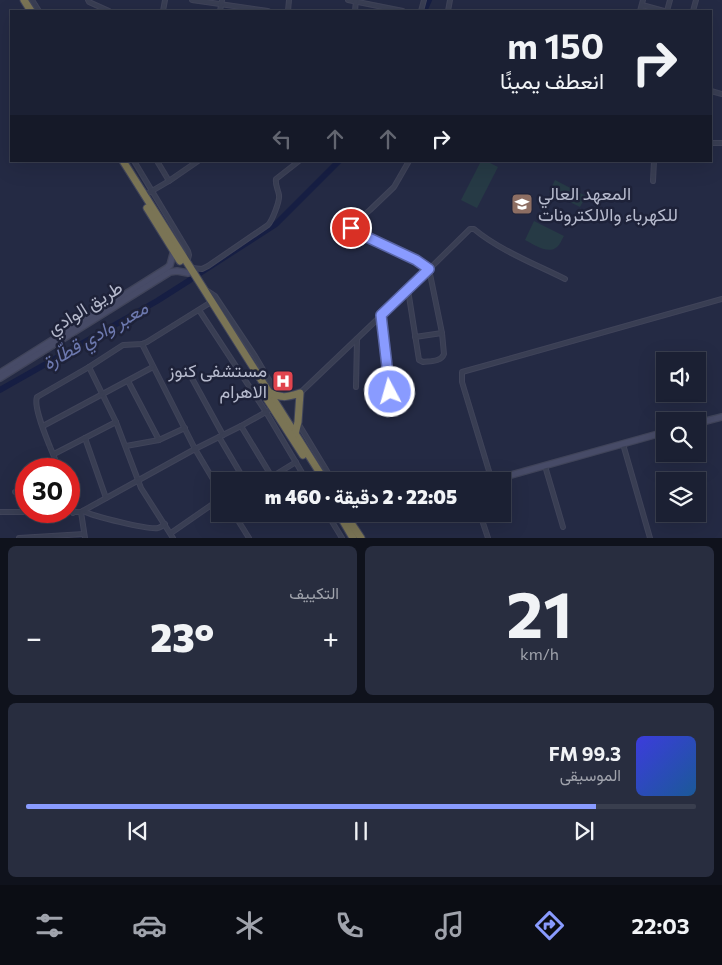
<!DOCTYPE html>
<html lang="ar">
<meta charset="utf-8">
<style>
body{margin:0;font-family:Commissioner,Vazirmatn,sans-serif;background:#282d3f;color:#f1f3f6;direction:rtl;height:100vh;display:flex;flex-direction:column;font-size:19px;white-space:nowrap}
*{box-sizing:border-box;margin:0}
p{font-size:16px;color:#a0a3ac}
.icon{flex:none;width:28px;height:28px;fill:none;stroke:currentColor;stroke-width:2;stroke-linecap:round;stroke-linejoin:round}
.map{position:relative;height:538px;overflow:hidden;direction:ltr}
.sheet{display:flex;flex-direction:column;gap:8px;padding:8px;background:#0f121c;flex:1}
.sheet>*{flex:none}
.top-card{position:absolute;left:10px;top:10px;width:702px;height:152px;border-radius:0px;box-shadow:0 5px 20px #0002,0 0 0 1px #393e4e;direction:rtl;background:#1b2033;color:#f1f3f6;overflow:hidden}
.tools{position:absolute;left:656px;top:352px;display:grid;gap:10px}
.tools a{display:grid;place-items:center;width:50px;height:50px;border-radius:0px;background:#1b2033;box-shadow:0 5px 20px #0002,0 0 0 1px #393e4e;font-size:25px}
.speed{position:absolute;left:15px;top:458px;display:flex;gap:10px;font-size:25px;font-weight:700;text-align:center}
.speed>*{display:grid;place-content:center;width:65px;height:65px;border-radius:50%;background:#1b2033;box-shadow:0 5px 20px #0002,0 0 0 1px #393e4e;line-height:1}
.speed .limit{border:8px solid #d22;background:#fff;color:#111}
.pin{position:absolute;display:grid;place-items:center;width:42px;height:42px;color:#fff;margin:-21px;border:2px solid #fff;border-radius:50%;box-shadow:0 1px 5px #0007}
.me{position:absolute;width:55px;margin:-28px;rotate:354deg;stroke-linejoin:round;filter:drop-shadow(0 0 4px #0008)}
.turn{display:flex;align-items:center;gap:18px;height:105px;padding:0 25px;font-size:22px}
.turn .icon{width:65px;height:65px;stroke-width:2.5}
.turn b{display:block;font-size:35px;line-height:42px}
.lanes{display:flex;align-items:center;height:48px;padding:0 25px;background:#0003;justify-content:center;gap:25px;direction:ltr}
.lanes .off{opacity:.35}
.big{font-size:38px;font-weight:800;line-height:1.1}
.sheet .tile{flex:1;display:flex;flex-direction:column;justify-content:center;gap:8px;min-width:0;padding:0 18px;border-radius:8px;background:#282d3f}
.sheet .dial{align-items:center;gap:0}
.dial b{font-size:65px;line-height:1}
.song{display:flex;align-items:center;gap:15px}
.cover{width:60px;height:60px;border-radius:8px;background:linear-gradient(135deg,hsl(240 70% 55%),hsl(210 70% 35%))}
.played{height:5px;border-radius:2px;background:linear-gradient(90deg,#899bff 85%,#393e4e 85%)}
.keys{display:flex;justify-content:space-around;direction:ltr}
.heat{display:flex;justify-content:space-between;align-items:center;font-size:28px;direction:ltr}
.sheet .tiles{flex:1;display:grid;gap:8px;grid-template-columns:1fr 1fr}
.tile:last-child{grid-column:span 2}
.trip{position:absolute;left:211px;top:472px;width:300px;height:50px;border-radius:0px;background:#1b2033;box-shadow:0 5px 20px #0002,0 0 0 1px #393e4e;font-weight:800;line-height:50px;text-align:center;direction:rtl}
.dock{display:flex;height:80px;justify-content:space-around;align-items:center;background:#0b0d14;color:#a0a3ac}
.dock .icon{width:35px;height:35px}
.dock .current{color:#899bff}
.dock b{font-size:22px;color:#f1f3f6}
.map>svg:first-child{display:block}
</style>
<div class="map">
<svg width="722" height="538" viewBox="0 0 722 538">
<rect width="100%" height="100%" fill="#242a44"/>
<!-- green -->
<g fill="#263a45">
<path d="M481,161H486L498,167L477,208L461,200Z"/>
<path d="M555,180L586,196L580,207L549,192Z"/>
<path d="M534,221L564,236C562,239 560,245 557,247C548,255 533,244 525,240Z"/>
</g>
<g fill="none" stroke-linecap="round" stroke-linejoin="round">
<!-- river -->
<g stroke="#161e43" stroke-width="6">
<path d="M424,11L429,0"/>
<path d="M200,273L276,224L339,161"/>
<path d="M0,390L157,301L190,280"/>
</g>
<!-- street casing -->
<g stroke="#40445a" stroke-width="6">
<g id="street">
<path d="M32,0L39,11"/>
<path d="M88,0L89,2L109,11"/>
<path d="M192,0L268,11"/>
<path d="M348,0L403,11"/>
<path d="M642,5L664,11"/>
<path d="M163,11L165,0"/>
<path d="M220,11L222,0"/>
<path d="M288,11L289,0"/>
<path d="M355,11L356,0"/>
<path d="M421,11L424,0"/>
<path d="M448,11L450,0"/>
<path d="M640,11L643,0"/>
<path d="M667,11L670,0"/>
<path d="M693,11L696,0"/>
<path d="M711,91L722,94"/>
<path d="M711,143H722"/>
<path d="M134,161L188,251L189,255L187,263"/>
<path d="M157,161L169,181"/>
<path d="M653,181L654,161"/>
<path d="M145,195L169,181L198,161"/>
<path d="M192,268L202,269L208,266L268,225C272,221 280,201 279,195C278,189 275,185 276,179L299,161"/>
<path d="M206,290L215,296L255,356L278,395"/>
<path d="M408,290L419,360L423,362C430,361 441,362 444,354L442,333L429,269L416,260L352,230L351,228V226L370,210L394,187L409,161"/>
<path d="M199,310L266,412L307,481"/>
<path d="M381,315L390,392"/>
<path d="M415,337L442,333"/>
<path d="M142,344L195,449L220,491"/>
<path d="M89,367L116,422L141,488L173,538"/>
<path d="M188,371L223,435"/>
<path d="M128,381L159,440"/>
<path d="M356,387L357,339"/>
<path d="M300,393L408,290L470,229H474C499,250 535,264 565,279"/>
<path d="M298,423L333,481"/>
<path d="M43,426L153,367"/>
<path d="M241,426L272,477"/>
<path d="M219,437L245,481"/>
<path d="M85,438L106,498"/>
<path d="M623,444L650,538"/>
<path d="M126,446L159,440L185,428"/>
<path d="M54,454L116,422"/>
<path d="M545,466L563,527"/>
<path d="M59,469C54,455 32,409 37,397L89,367L123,345L142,344L147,342L208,304"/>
<path d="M265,481L296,462"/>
<path d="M492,481L462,382V372L722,299"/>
<path d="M15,492L26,490"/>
<path d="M69,499L73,513"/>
<path d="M83,511C93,516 148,530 158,528C159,528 164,525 165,524"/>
<path d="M0,512H81"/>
<path d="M234,514L249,538"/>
<path d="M480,514L488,538"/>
<path d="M331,520L342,538"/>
<path d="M171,533L220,499"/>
<path d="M19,538L84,534"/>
<path d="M85,538L81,512L195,449L241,426L273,408"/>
</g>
</g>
<!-- secondary casing -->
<g stroke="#40445a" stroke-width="8">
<g id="secondary">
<path d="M0,373L167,268L170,265L174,250"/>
<path d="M0,378L170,272L177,271L188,273"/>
<path d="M698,423L722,417"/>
<path d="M490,481L665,432"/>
<path d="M351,522L358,518L375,514"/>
</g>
</g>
<!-- highway casing -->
<g stroke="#41455b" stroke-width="9">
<g id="highway">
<path d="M24,0L31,11"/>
<path d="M123,161L325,481"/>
<path d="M147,208L180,261"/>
<path d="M268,392C282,398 285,398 300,393L298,422L295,434"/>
<path d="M267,399L303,455"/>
<path d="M339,514L353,538"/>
<path d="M345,514L361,538"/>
</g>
</g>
<!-- street -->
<use href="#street" stroke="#393e53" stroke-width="4"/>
<!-- secondary -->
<use href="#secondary" stroke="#474b67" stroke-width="5.5"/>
<!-- highway -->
<use href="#highway" stroke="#7a7455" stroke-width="7"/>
</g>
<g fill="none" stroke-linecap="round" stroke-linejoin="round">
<!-- route casing -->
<g stroke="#5965a6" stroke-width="12">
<path id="route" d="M351,228L352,230L416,260L429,269L381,315L390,392"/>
</g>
<!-- route -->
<use href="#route" stroke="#899bff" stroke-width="9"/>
</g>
<!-- icons -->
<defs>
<g id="university-square" transform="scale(1.125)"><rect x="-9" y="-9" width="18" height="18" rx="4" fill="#8d6e63" stroke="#1e2239"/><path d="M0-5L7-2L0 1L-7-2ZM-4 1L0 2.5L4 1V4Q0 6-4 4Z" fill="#fff"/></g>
<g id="hospital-square" transform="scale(1.125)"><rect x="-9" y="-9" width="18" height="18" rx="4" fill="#e0444e" stroke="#1e2239"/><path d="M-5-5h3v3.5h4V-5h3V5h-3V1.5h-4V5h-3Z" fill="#fff"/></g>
</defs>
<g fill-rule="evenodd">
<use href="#university-square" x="522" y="204"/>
<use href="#hospital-square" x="283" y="381"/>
</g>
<g text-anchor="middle" stroke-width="5" stroke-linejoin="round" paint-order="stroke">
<!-- poi labels -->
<g font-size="18" fill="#b6bacd" stroke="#1e2239" text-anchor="start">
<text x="538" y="200">المعهد العالي<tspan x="538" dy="21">للكهرباء والالكترونات</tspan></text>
<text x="267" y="377" text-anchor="end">مستشفى كنوز<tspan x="267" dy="21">الاهرام</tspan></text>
</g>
<!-- street labels -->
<g font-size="18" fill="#b6bacd" stroke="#1e2239">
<text transform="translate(85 308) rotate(-32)" y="6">طريق الوادي</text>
</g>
<!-- water labels -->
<g font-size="19" font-style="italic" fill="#6d79af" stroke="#1e2239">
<text transform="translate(95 335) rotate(-30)" y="7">معبر وادي قطّارة</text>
</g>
</g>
</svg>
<div class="tools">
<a><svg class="icon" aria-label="sound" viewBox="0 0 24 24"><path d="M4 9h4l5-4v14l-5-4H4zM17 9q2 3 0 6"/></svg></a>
<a><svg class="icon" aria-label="search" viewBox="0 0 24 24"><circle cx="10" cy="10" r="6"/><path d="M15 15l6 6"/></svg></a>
<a><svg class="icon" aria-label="layers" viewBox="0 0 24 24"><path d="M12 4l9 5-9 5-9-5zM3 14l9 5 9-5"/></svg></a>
</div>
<div class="speed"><div class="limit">30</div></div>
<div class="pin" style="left:351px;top:228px;background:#d93025"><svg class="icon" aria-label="arrive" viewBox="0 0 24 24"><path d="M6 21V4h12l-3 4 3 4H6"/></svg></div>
<svg class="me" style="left:390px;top:392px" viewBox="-20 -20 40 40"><circle r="17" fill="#899bff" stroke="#fff" stroke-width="3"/><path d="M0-11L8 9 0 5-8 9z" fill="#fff"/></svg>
<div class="trip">22:05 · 2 دقيقة · 460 m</div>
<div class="top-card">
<div class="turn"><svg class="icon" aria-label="right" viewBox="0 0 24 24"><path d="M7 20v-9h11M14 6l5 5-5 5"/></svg><div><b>150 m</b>انعطف يمينًا</div></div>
<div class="lanes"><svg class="icon off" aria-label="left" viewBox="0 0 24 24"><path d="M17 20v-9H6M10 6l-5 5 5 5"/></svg><svg class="icon off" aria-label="ahead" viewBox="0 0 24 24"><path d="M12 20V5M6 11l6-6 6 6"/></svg><svg class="icon off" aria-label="ahead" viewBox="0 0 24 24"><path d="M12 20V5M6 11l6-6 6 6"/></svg><svg class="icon" aria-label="right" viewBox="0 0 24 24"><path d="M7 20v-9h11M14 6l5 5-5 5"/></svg></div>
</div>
</div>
<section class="sheet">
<div class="tiles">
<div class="tile dial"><b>21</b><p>km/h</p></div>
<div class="tile"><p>التكييف</p>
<div class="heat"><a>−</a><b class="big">23°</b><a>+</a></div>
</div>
<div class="tile">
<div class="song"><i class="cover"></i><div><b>99.3 FM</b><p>الموسيقى</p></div></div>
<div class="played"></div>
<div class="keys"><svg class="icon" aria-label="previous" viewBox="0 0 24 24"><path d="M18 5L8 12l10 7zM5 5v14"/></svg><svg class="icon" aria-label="pause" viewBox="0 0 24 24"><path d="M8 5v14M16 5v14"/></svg><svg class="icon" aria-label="next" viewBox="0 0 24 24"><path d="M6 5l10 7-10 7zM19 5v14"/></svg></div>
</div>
</div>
</section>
<nav class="dock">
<b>22:03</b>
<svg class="icon current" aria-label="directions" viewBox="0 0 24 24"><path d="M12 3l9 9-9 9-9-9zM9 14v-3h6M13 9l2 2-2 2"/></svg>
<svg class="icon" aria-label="music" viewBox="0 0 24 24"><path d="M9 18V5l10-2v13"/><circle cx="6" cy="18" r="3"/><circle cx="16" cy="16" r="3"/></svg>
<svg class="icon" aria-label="phone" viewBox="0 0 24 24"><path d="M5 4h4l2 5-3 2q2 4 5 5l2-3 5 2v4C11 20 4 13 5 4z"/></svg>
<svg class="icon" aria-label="climate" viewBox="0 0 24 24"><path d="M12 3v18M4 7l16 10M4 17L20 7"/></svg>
<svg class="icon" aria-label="car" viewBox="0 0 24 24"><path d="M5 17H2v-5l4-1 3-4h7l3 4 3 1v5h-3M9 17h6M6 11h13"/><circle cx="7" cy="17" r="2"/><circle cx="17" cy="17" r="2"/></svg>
<svg class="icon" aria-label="filters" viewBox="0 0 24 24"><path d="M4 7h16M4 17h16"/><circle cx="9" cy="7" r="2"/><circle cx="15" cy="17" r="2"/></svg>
</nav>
